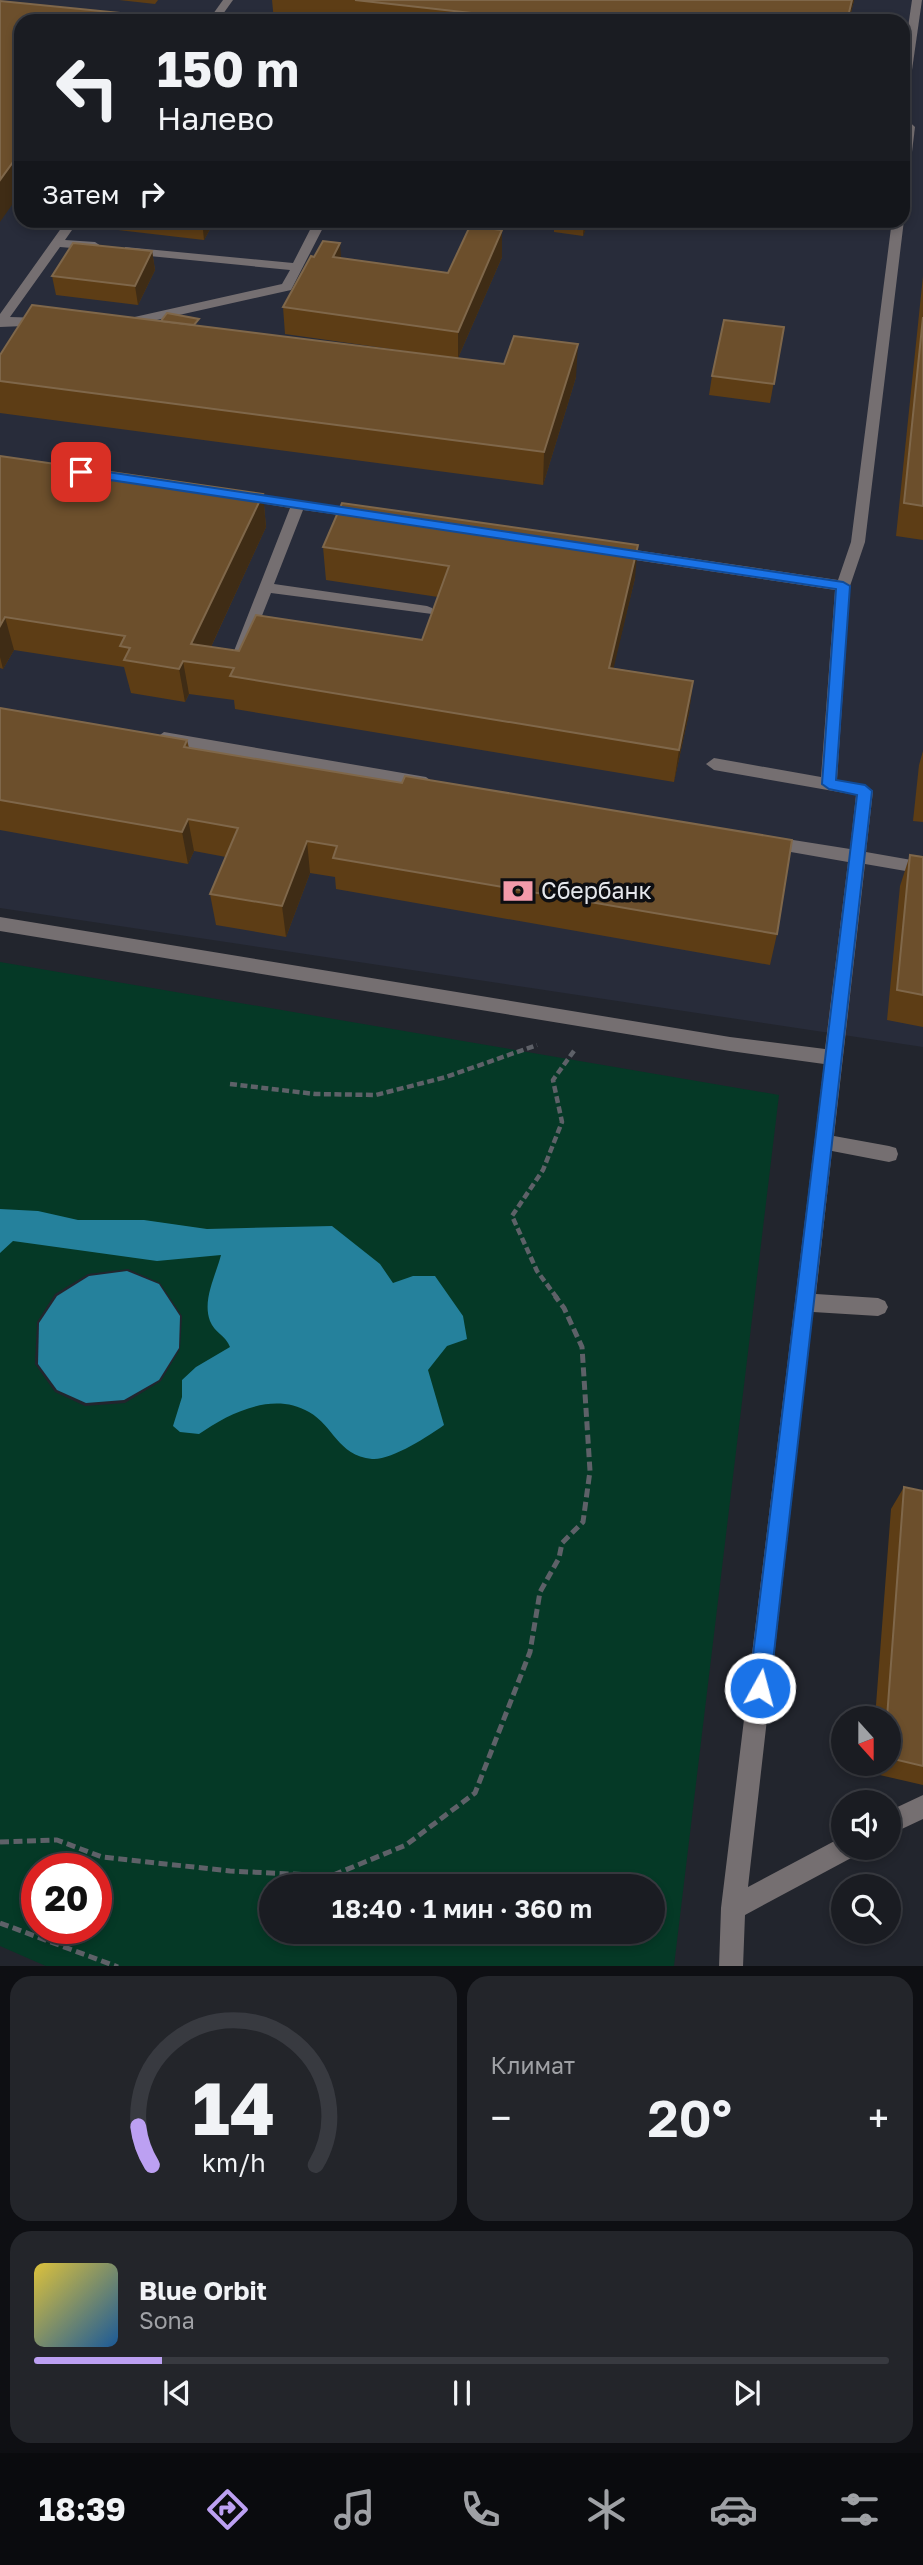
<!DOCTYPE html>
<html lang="ru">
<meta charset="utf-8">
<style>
body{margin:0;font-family:"Golos Text",sans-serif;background:#23252a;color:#f1f3f6;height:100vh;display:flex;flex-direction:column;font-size:26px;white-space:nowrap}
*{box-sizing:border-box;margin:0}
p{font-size:23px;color:#9fa1a5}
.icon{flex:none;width:38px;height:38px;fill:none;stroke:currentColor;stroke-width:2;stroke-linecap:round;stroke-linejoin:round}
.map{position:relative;height:1966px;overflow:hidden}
.sheet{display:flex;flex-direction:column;gap:10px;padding:10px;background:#0e0f13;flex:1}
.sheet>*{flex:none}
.hud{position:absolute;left:14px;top:14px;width:896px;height:214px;border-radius:21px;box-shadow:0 4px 10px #0003,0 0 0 2px #383a40;background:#1a1c22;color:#f1f3f6;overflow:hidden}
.needle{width:46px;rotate:159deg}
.fabs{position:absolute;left:831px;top:1706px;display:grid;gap:14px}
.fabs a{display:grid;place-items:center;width:70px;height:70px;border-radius:50%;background:#1a1c22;box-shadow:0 4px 10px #0003,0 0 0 2px #383a40;font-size:35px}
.speed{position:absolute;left:21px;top:1853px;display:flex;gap:14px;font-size:35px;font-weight:700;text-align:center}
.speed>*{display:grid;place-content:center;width:91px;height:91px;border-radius:50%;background:#1a1c22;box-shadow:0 4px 10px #0003,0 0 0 2px #383a40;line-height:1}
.speed .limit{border:10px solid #d22;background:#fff;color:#111}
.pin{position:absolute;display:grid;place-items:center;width:60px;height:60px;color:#fff;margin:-30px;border-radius:14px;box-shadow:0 4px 10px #0006}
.me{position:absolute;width:77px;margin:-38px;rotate:7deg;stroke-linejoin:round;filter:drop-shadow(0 0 5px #0008)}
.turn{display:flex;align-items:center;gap:24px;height:147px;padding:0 28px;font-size:32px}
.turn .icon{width:91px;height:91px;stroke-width:2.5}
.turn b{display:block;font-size:49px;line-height:60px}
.then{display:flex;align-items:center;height:66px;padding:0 28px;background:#0003;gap:14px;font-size:26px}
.big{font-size:52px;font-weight:600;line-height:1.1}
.sheet .widget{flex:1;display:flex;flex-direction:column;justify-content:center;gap:10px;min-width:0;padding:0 24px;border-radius:21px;background:#23252a}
.sheet .dial{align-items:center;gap:0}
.dial svg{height:182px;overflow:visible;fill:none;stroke:#383a40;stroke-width:7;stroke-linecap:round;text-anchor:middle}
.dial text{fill:#f1f3f6;stroke:none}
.song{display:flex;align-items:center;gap:21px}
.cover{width:84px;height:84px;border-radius:10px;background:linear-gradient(135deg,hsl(50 70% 55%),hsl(210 70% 35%))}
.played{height:7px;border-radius:4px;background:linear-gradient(90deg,#bca0f2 15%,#383a40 15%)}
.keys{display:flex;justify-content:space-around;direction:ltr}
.heat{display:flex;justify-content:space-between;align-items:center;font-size:38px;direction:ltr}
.sheet .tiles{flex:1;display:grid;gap:10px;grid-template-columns:1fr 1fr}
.widget:last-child{grid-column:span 2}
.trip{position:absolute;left:259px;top:1874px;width:406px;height:70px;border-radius:35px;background:#1a1c22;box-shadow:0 4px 10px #0003,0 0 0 2px #383a40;font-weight:600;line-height:70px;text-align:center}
.menu{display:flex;height:112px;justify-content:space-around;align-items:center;background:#0a0b0e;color:#9fa1a5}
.menu .icon{width:49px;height:49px}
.menu .current{color:#bca0f2}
.menu b{font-size:32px;color:#f1f3f6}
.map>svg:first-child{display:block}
</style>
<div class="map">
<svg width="923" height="1967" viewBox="0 0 923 1967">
<rect width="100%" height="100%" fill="#22252d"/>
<!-- built -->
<path fill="#282c3a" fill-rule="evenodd" d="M0,0H923V1047L0,908ZM21,21H903V220H21Z"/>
<!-- green -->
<path fill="#053926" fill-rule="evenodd" d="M0,962L779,1095L674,1966L48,1967L0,1946ZM128,1269L160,1283L182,1316L180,1349L161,1381L125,1403L85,1406L55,1392L35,1364L37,1322L55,1294L88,1274ZM37,1869H96V1928H37ZM271,1886H653V1932H271Z"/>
<!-- water -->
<g fill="#25819c">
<path d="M0,1209L38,1211L78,1220H144L207,1229L332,1226L380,1264L393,1283L413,1276H435L463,1316L467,1339L447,1346L428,1370L444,1425C429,1436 390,1461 372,1459C337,1455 334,1426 309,1412C273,1391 229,1413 199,1434L180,1432L173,1426L182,1397V1380L196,1367L230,1347C226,1336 214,1332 210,1321C202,1300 216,1275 221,1255L157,1261L13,1241L0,1253Z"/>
<path d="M127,1271L159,1284L180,1316L179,1348L159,1380L124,1400L86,1403L57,1390L38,1364L39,1323L57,1296L89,1276Z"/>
</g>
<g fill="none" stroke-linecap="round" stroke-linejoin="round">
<!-- path-far1 -->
<g stroke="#5e6168" stroke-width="4.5" stroke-dasharray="7 3.5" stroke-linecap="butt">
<path d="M230,1084L315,1094L376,1095L446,1077L537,1045"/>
<path d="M557,1298L537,1271L512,1216L543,1170L562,1122L553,1080L576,1048"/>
</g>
<!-- path -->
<g stroke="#5e6168" stroke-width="5" stroke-dasharray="9 4.5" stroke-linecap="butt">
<path d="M0,1842L57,1840L102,1857L230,1871L331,1876L406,1845L475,1793L530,1652L540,1592L559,1558L562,1543L583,1522L590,1471L582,1347L564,1308L555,1296"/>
<path d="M0,1923L118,1967"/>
</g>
<!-- minor -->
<g fill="#756f71" fill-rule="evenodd">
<path d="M223,0H233L218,21H208Z"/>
<path d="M912,0H922L908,98L903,101V61Z"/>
<path d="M903,116L915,127L909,177L903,180Z"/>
<path d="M903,219L904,220L865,542L850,586L837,780L865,785L873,791L866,852L923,862V874L865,864L834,1136L889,1146L896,1148L898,1154L896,1160L889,1162L832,1151L816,1294L878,1298L885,1301L888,1307L885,1313L878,1316L813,1312L748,1887L844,1836V1848H856L853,1857L745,1915L743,1967H719L721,1908L824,1064L730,1051L0,931V917L730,1037L825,1049L848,862L768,848L760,842L768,836L850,849L856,795L714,770L706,764L714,758L821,777L835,590L615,557L608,552L615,547L838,580L851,542L892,220Z"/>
<path d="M67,220H79L65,240L95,242L101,246L95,250L60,247L10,317L44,318L50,322L48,325L0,327V314Z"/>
<path d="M315,220H327L291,290L121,328L115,324L121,320L282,284L290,270L129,254L125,253V247L293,263Z"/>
<path d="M241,492L362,510L369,514L362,518L303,510L274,584L427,606L432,608L434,611L432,614L271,593L248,651L241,656L236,655L234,651L290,508L236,499V493Z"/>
<path d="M164,732L426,777L434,783L426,789L158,742L156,738Z"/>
<path d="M923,1795V1819L889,1835V1811Z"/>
</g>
</g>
<!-- wall -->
<g fill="#5d3d15">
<path d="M119,0H158L155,4Z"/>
<path d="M272,0H854L849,21H274Z"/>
<path d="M116,220H215L204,240L118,230Z"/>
<path d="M500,220H589L583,236L554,232V228Z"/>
<path d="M152,251L155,270L138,305L56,295L52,276Z"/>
<path d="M502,257L458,358L576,377L543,485L0,413V355L200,326L440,356L285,334L283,307L341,258L448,273Z"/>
<path d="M923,276V540L896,536Z"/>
<path d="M784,327L770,403L709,395L712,376Z"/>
<path d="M0,456L263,494L266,527L211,647L239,651L422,640L438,597L326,580L323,547L635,578L613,668L693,681L689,713L674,782L235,709L234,700L189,694L185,702L131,693L124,667L14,650L3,669L0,668Z"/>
<path d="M0,708L187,740L189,748L777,934L770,965L336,889L335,877L310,873L286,937L216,925L210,894L226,857L194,851L188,864L0,830Z"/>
<path d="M923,751V822L913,821L919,765Z"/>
<path d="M910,855L923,857V1027L887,1020L900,886Z"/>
<path d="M904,1487L923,1491V1785L871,1773L872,1764H889V1718H875L891,1509Z"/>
</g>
<!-- shaded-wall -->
<g fill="#3f2c15">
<path d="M852,0H854L849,21H847Z"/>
<path d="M121,13L122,21H115Z"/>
<path d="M21,151V192L0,222V180Z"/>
<path d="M202,220H215L204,240Z"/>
<path d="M584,220H589L583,236Z"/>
<path d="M502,230V257L458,358V332Z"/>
<path d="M340,243L342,270L333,257Z"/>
<path d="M152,251L155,270L138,305L135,286Z"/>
<path d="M578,344L576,377L543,485L544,452Z"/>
<path d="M263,494L266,527L203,664L191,644Z"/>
<path d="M638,545L635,578L606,700L609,668Z"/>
<path d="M5,617L14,650L3,669L0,657V626Z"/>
<path d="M183,661L189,694L185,702L179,669Z"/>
<path d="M693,681L689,713L674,782L679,750Z"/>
<path d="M188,819L194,851L188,864L182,832Z"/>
<path d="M307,841L310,873L286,937L282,906Z"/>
</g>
<!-- building -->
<g fill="#6c4f2c" stroke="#7f674a" stroke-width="2">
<path d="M355,0H852L847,21H543Z"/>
<path d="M0,1L121,13L115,21H21V151L0,180Z"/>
<path d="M470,226L502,230L458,332L283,307L311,256L314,257L323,241L340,243L333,257L448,273Z"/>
<path d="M73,243L152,251L135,286L52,276Z"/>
<path d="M32,305L504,364L514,336L578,344L544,452L0,381V355Z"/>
<path d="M167,313L199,319L194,325L161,321Z"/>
<path d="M923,317V506L904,503Z"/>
<path d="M724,320L784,327L774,384L712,376Z"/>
<path d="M0,456L263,494L191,644L239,651L256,615L422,640L449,566L323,547L342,503L638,545L609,668L693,681L679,750L230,676L234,668L183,661L179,669L124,660L130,648L120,646L125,636L5,617L0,626Z"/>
<path d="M0,708L187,740L184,747L402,783L405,776L792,840L777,934L333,858L337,846L307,841L282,906L210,894L238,828L188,819L182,832L0,800Z"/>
<path d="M910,855L923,857V995L897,990Z"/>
<path d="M904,1487L923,1491V1766L889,1758V1718H887Z"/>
</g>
<!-- route -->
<path fill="#1a73e8" stroke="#114b97" stroke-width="2" d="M81,468L843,582L850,586L836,780L865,785L872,791L770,1688L767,1695L760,1698L752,1695L749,1688L857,795L829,789L822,784L836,589L77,475L75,472Z"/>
<!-- icons -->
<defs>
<g id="bank-bare" transform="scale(2.415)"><path d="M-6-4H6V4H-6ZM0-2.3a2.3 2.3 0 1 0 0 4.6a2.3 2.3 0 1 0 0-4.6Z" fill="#f39aaa" stroke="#0d0e12" stroke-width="2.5" paint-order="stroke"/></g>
</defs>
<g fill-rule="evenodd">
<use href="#bank-bare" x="518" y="891"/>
</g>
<g text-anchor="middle" stroke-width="7" stroke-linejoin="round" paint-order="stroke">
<!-- poi labels -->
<g font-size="23" fill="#e5e7ec" stroke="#0d0e12" text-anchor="start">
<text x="541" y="899">Сбербанк</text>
</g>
</g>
</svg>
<div class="fabs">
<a><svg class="needle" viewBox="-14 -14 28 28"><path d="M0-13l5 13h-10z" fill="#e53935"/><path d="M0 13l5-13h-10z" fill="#9fa1a5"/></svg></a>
<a><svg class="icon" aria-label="sound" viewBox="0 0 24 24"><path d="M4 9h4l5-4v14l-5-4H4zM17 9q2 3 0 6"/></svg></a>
<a><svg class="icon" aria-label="search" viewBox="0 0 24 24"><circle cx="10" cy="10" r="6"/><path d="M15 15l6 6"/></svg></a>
</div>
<div class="speed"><div class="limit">20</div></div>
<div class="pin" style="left:81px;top:472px;background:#d93025"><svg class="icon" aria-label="arrive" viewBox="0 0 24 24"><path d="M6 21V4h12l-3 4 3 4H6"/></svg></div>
<svg class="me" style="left:760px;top:1688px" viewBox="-20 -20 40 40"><circle r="17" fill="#1a73e8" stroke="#fff" stroke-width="3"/><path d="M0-11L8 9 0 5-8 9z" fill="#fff"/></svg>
<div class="trip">18:40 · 1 мин · 360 m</div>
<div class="hud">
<div class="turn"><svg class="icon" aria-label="left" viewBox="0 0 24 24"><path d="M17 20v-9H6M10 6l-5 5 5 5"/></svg><div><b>150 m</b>Налево</div></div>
<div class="then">Затем<svg class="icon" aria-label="right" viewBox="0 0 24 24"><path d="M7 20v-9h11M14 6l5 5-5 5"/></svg></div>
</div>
</div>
<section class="sheet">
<div class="tiles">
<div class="widget dial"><svg viewBox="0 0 100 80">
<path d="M14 69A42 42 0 1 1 86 69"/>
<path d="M14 69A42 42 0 0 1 8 52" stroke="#bca0f2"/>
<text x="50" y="56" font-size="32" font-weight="700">14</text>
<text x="50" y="72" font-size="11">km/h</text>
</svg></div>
<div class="widget"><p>Климат</p>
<div class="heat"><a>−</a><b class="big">20°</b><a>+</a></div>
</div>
<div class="widget">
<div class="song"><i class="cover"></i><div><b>Blue Orbit</b><p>Sona</p></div></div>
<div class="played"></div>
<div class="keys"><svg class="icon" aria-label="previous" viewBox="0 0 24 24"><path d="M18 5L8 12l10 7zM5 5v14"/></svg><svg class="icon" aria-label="pause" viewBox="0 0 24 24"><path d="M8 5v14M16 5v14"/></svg><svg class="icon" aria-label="next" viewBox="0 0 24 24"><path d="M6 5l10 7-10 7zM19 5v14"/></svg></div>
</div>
</div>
</section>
<nav class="menu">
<b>18:39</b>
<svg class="icon current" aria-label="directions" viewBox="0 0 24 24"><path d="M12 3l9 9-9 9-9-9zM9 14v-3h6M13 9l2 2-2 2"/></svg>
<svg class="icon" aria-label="music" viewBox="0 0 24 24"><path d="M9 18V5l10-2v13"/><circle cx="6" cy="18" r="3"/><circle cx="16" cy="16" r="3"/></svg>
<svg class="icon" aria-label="phone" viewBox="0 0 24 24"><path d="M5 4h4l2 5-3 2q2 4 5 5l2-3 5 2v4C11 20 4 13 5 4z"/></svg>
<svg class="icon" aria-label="climate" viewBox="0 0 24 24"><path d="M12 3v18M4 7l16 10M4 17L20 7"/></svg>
<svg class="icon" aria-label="car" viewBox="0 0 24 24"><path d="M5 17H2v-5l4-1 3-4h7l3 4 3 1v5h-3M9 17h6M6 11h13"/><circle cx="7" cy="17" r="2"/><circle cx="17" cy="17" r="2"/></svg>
<svg class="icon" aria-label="filters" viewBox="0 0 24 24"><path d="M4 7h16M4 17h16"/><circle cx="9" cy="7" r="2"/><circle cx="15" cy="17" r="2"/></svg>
</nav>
